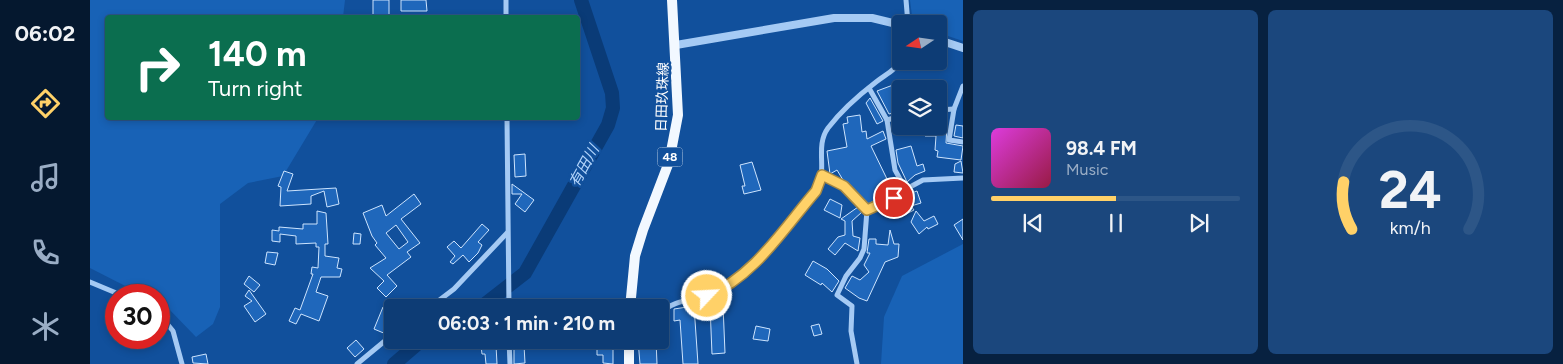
<!DOCTYPE html>
<meta charset="utf-8">
<style>
body{margin:0;font-family:Figtree,"Noto Sans JP",sans-serif;background:#1b477d;color:#f1f3f6;height:100vh;display:flex;flex-direction:column;font-size:19px;white-space:nowrap}
*{box-sizing:border-box;margin:0}
p{font-size:16px;color:#9aadc5}
.icon{flex:none;width:28px;height:28px;fill:none;stroke:currentColor;stroke-width:2;stroke-linecap:round;stroke-linejoin:round}
.map{position:relative;flex:1;overflow:hidden}
.drawer{display:flex;flex-direction:column;gap:10px;padding:10px;background:#072140;width:600px}
.drawer>*{flex:none}
.banner{position:absolute;left:15px;top:15px;width:475px;height:105px;border-radius:5px;box-shadow:0 2px 8px #0003,0 0 0 1px #2d5687;background:#0b6e4f;color:#fff;overflow:hidden}
.needle{width:32px;rotate:257deg}
.buttons{position:absolute;left:802px;top:15px;display:grid;gap:10px}
.buttons a{display:grid;place-items:center;width:55px;height:55px;border-radius:5px;background:#0d3c75;box-shadow:0 2px 8px #0003,0 0 0 1px #2d5687;font-size:25px}
.speed{position:absolute;left:15px;top:284px;display:flex;gap:10px;font-size:25px;font-weight:700;text-align:center}
.speed>*{display:grid;place-content:center;width:65px;height:65px;border-radius:50%;background:#0d3c75;box-shadow:0 2px 8px #0003,0 0 0 1px #2d5687;line-height:1}
.speed .limit{border:8px solid #d22;background:#fff;color:#111}
.pin{position:absolute;display:grid;place-items:center;width:42px;height:42px;color:#fff;margin:-21px;border:2px solid #fff;border-radius:50%;box-shadow:0 1px 5px #0007}
.me{position:absolute;width:55px;margin:-28px;rotate:65deg;stroke-linejoin:round;filter:drop-shadow(0 0 4px #0008)}
.turn{display:flex;align-items:center;gap:18px;height:105px;padding:0 20px;font-size:22px}
.turn .icon{width:65px;height:65px;stroke-width:2.5}
.turn b{display:block;font-size:35px;line-height:42px}
.drawer .card{flex:1;display:flex;flex-direction:column;justify-content:center;gap:8px;min-width:0;padding:0 18px;border-radius:8px;background:#1b477d}
.drawer .dial{align-items:center;gap:0}
.dial svg{height:130px;overflow:visible;fill:none;stroke:#2d5687;stroke-width:7;stroke-linecap:round;text-anchor:middle}
.dial text{fill:#f1f3f6;stroke:none}
.song{display:flex;align-items:center;gap:15px}
.cover{width:60px;height:60px;border-radius:8px;background:linear-gradient(135deg,hsl(300 70% 55%),hsl(340 70% 35%))}
.played{height:5px;border-radius:2px;background:linear-gradient(90deg,#ffd168 50%,#2d5687 50%)}
.keys{display:flex;justify-content:space-around;direction:ltr}
.drawer .tiles{flex:1;display:grid;gap:10px;grid-template-columns:repeat(2,1fr)}
.trip{position:absolute;left:294px;top:299px;width:285px;height:50px;border-radius:5px;background:#0d3c75;box-shadow:0 2px 8px #0003,0 0 0 1px #2d5687;font-weight:700;line-height:50px;text-align:center}
main{display:flex;flex:1;min-height:0}
.menu{display:flex;flex-direction:column;width:90px;justify-content:space-around;align-items:center;background:#05182f;color:#9aadc5}
.menu .icon{width:35px;height:35px}
.menu .on{color:#ffd168}
.menu b{font-size:22px;color:#f1f3f6}
.map>svg:first-child{display:block}
</style>
<main>
<nav class="menu">
<b>06:02</b>
<svg class="icon on" aria-label="directions" viewBox="0 0 24 24"><path d="M12 3l9 9-9 9-9-9zM9 14v-3h6M13 9l2 2-2 2"/></svg>
<svg class="icon" aria-label="music" viewBox="0 0 24 24"><path d="M9 18V5l10-2v13"/><circle cx="6" cy="18" r="3"/><circle cx="16" cy="16" r="3"/></svg>
<svg class="icon" aria-label="phone" viewBox="0 0 24 24"><path d="M5 4h4l2 5-3 2q2 4 5 5l2-3 5 2v4C11 20 4 13 5 4z"/></svg>
<svg class="icon" aria-label="climate" viewBox="0 0 24 24"><path d="M12 3v18M4 7l16 10M4 17L20 7"/></svg>
</nav>
<div class="map">
<svg width="873" height="364" viewBox="0 0 873 364">
<rect width="100%" height="100%" fill="#11509c"/>
<!-- green -->
<g fill="#1862b6">
<path d="M0,0H255L253,17L18,18V118H228L193,176L158,183L130,204V307L123,324L106,337L77,307L69,303V295H53L0,268Z"/>
<path d="M820,0H873V41L849,33V24H823Z"/>
<path d="M873,244V364H791L794,317L812,276Z"/>
</g>
<g fill="none" stroke-linecap="round" stroke-linejoin="round">
<!-- river -->
<g stroke="#0a3b77" stroke-width="14">
<path d="M390,308L435,273L518,125L523,108L522,93L491,0"/>
<path d="M304,364L332,340"/>
</g>
</g>
<!-- building -->
<g fill="#1f67bb" stroke="#cde4fe" fill-rule="evenodd">
<rect x="283" y="0" width="16" height="18"/>
<path d="M311,0H336L337,11H311Z"/>
<path d="M829,80L844,81V89H828Z"/>
<path d="M803,85L807,102H811V111L799,114L787,91Z"/>
<path d="M780,98L793,121L787,124L776,103Z"/>
<path d="M770,115L772,132L776,131L777,139L793,131L796,139L781,146L797,179L796,187L808,184L810,188L793,196L792,194L778,205L753,180L747,170L740,174L737,151L757,147L753,124L758,123L757,117Z"/>
<path d="M850,124L857,125L856,143L873,146L871,160L847,157L848,151L845,150L846,136H835L834,126H850Z"/>
<path d="M866,125L873,126V138L864,136Z"/>
<path d="M821,146L827,166L833,164L835,171L825,175L817,182L808,163L806,150Z"/>
<path d="M435,154L436,176L425,177L424,155Z"/>
<path d="M871,161L873,173L864,172L865,164Z"/>
<path d="M662,162L671,190L654,194L652,186H655L650,165Z"/>
<path d="M194,171L203,174L197,191L246,188L249,204L237,207L234,191L221,196V204L190,206L191,187L188,186Z"/>
<path d="M422,184L444,200L435,212L425,204L432,194H422Z"/>
<path d="M827,191L831,203L821,206L824,210L812,216L806,199Z"/>
<path d="M324,194L331,204L311,219L330,243L317,252L321,257L297,275L307,286L296,297L287,288L294,281L280,268L296,258L285,245L287,243L282,236L273,213L292,205L296,216ZM306,225L318,242L309,249L296,233Z"/>
<path d="M740,199L752,205L750,218L734,210Z"/>
<path d="M768,207L772,212L762,221L763,236L770,238L768,251L755,243L745,255L738,249L748,237L755,235V221L751,219Z"/>
<path d="M227,211L236,213L238,244H235V256L249,258L247,268L252,269L250,277H231L226,292L238,296L229,321L211,314L206,324L199,321L205,308L210,310L223,274H221L222,267L228,268L229,247H226V243L206,244V236L190,234V242L182,241V230L189,231V227L213,229V224H227Z"/>
<path d="M826,211L834,221L844,216L848,224L838,229L837,227L829,234L821,222Z"/>
<path d="M873,219V240L864,225Z"/>
<path d="M392,224L399,230L388,242L392,245L388,253L379,262L373,255L363,264L360,262L365,256L357,247L364,241L371,248Z"/>
<path d="M800,230L804,244H809L808,257L795,262L777,301L769,298L755,288L762,276L770,280L779,272L774,265L780,253H777L779,239H786V244L798,245Z"/>
<path d="M264,233L271,234L270,244H263Z"/>
<path d="M177,252L188,253L185,265L175,263Z"/>
<path d="M723,261L737,269L749,281L742,292L732,283L731,285L715,275Z"/>
<path d="M159,276L170,285L164,292L154,284Z"/>
<path d="M159,290L176,314L165,322L154,306L162,301L155,296Z"/>
<path d="M633,305L635,353L622,354L620,306Z"/>
<path d="M604,306L608,364H593L590,320L584,321V309Z"/>
<path d="M293,307L302,311V318L296,334L284,329Z"/>
<path d="M729,324L732,334L724,336L721,326Z"/>
<path d="M666,326L680,329L678,341L663,339Z"/>
<path d="M266,340L274,349L265,357L257,348Z"/>
<path d="M507,340H523V364L513,363V355H507Z"/>
<path d="M548,340H566L567,364H550Z"/>
<path d="M406,345L407,364H396L395,354H392L391,346Z"/>
<path d="M434,345L435,363L424,364V346Z"/>
<path d="M116,354L118,364L103,363L102,357Z"/>
</g>
<g fill="none" stroke-linecap="round" stroke-linejoin="round">
<!-- minor -->
<g stroke="#a5caf4" stroke-width="5">
<path d="M416,0V18"/>
<path d="M816,0L818,24"/>
<path d="M873,86L864,109L859,140L873,142"/>
<path d="M779,88L797,120L805,170L816,190"/>
<path d="M849,110L864,109"/>
<path d="M417,118L419,308"/>
<path d="M797,120L811,116"/>
<path d="M732,175L755,186L777,210L774,249L770,258L756,276L747,295L762,306L761,331L767,364"/>
<path d="M777,210L833,180L873,178"/>
<path d="M0,282L31,295"/>
<path d="M339,308L364,289L417,233"/>
<path d="M69,314L83,331L92,364"/>
<path d="M570,314C585,296 616,301 637,288C663,273 682,243 701,220C709,210 721,199 728,187C737,168 725,146 738,128C751,111 769,95 786,82C796,74 805,71 811,59"/>
<path d="M419,340L420,364"/>
<path d="M267,364L302,335"/>
</g>
<!-- tertiary -->
<g stroke="#a5caf4" stroke-width="8">
<path d="M849,40L873,48"/>
<path d="M586,45L744,18H782L811,25"/>
</g>
<!-- primary -->
<g stroke="#f2f8ff" stroke-width="10">
<path d="M540,308L545,256L553,230L579,162L588,115L582,0"/>
<path d="M539,364V340"/>
</g>
</g>
<g fill="none" stroke-linecap="round" stroke-linejoin="round">
<!-- route casing -->
<g stroke="#a68844" stroke-width="12">
<path id="route" d="M617,296C664,277 694,228 726,191L732,175L754,186L777,210L804,198"/>
</g>
<!-- route -->
<use href="#route" stroke="#ffd168" stroke-width="9"/>
</g>
<g text-anchor="middle" stroke-width="5" stroke-linejoin="round" paint-order="stroke">
<!-- shield labels -->
<rect fill="#11509c" stroke="#b8cae1" stroke-width="1" x="567.5" y="147.5" width="25" height="19" rx="4"/>
<g font-size="12" font-weight="bold" fill="#fff">
<text x="580" y="161">48</text>
</g>
<!-- street labels -->
<g font-size="14" fill="#fff" stroke="#11509c">
<text transform="translate(572 97) rotate(-88)" y="5">日田玖珠線</text>
</g>
<!-- water labels -->
<g font-size="15" font-style="italic" fill="#b2d4fb" stroke="#11509c">
<text transform="translate(494 166) rotate(-61)" y="5">有田川</text>
</g>
</g>
</svg>
<div class="buttons">
<a><svg class="needle" viewBox="-14 -14 28 28"><path d="M0-13l5 13h-10z" fill="#e53935"/><path d="M0 13l5-13h-10z" fill="#9aadc5"/></svg></a>
<a><svg class="icon" aria-label="layers" viewBox="0 0 24 24"><path d="M12 4l9 5-9 5-9-5zM3 14l9 5 9-5"/></svg></a>
</div>
<div class="speed"><div class="limit">30</div></div>
<div class="pin" style="left:804px;top:198px;background:#d93025"><svg class="icon" aria-label="arrive" viewBox="0 0 24 24"><path d="M6 21V4h12l-3 4 3 4H6"/></svg></div>
<svg class="me" style="left:617px;top:296px" viewBox="-20 -20 40 40"><circle r="17" fill="#ffd168" stroke="#fff" stroke-width="3"/><path d="M0-11L8 9 0 5-8 9z" fill="#fff"/></svg>
<div class="trip">06:03 · 1 min · 210 m</div>
<div class="banner">
<div class="turn"><svg class="icon" aria-label="right" viewBox="0 0 24 24"><path d="M7 20v-9h11M14 6l5 5-5 5"/></svg><div><b>140 m</b>Turn right</div></div>
</div>
</div>
<section class="drawer">
<div class="tiles">
<div class="card">
<div class="song"><i class="cover"></i><div><b>98.4 FM</b><p>Music</p></div></div>
<div class="played"></div>
<div class="keys"><svg class="icon" aria-label="previous" viewBox="0 0 24 24"><path d="M18 5L8 12l10 7zM5 5v14"/></svg><svg class="icon" aria-label="pause" viewBox="0 0 24 24"><path d="M8 5v14M16 5v14"/></svg><svg class="icon" aria-label="next" viewBox="0 0 24 24"><path d="M6 5l10 7-10 7zM19 5v14"/></svg></div>
</div>
<div class="card dial"><svg viewBox="0 0 100 80">
<path d="M14 69A42 42 0 1 1 86 69"/>
<path d="M14 69A42 42 0 0 1 9 40" stroke="#ffd168"/>
<text x="50" y="56" font-size="32" font-weight="700">24</text>
<text x="50" y="72" font-size="11">km/h</text>
</svg></div>
</div>
</section>
</main>
